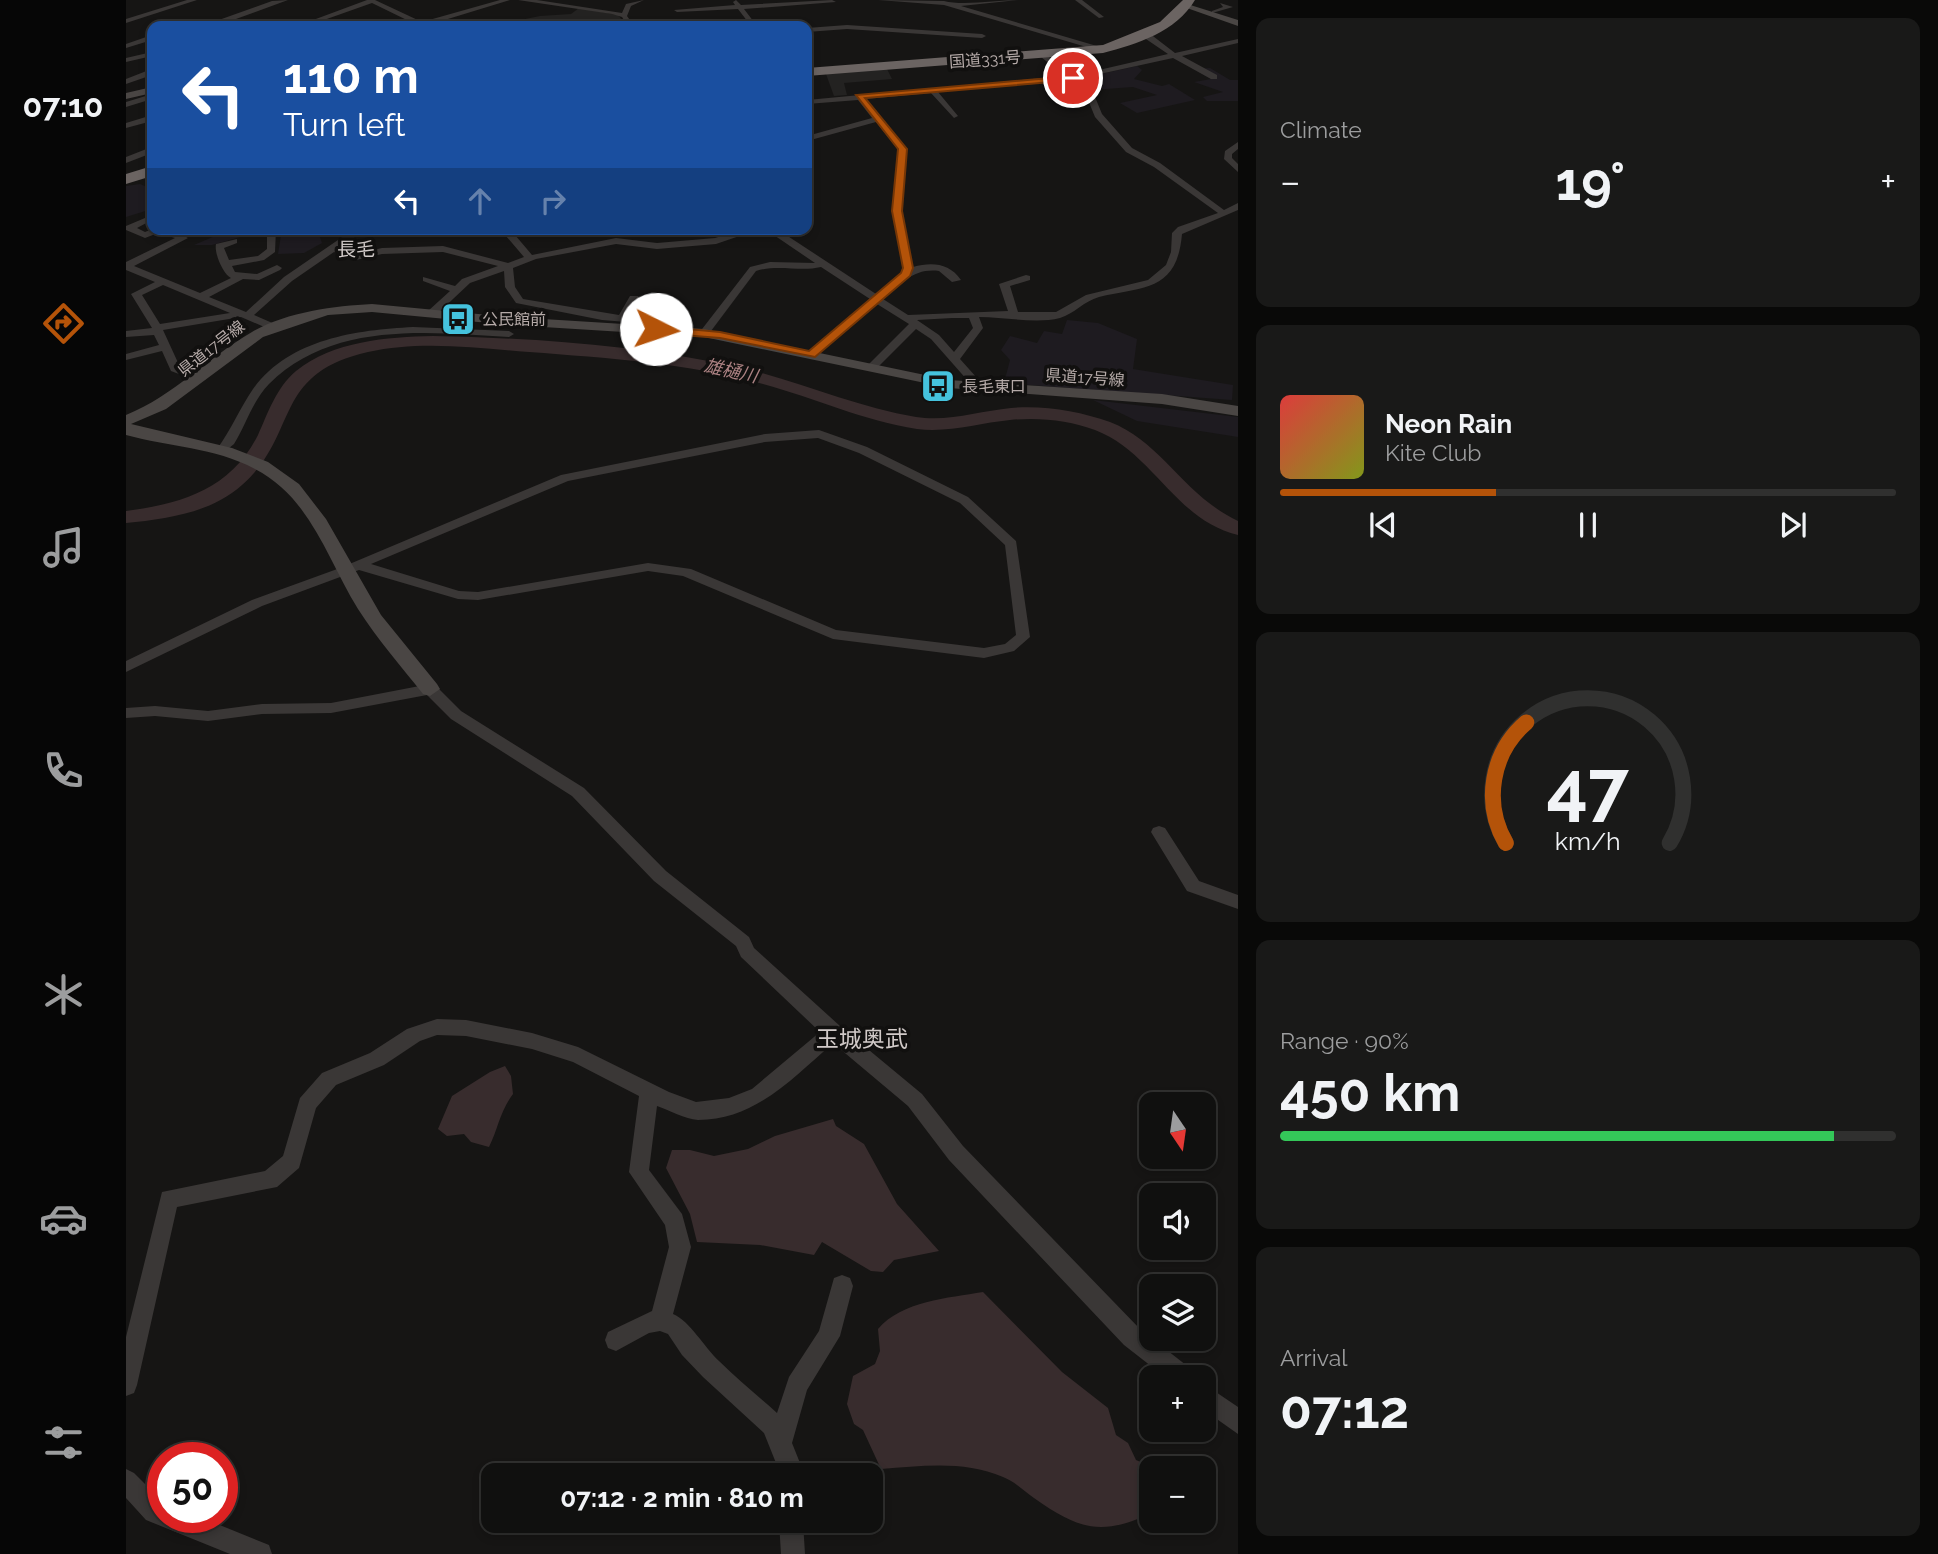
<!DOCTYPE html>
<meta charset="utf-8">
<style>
body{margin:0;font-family:Raleway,"Noto Sans JP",sans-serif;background:#191918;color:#f1f3f6;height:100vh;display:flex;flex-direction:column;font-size:26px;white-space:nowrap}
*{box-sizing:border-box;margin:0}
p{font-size:23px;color:#9c9d9e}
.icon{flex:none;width:38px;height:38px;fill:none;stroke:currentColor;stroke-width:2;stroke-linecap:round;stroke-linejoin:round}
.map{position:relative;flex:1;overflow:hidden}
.details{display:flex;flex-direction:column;gap:18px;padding:18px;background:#090908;width:700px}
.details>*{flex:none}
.guide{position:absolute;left:21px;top:21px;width:665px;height:214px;border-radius:14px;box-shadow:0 4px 10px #0003,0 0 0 2px #30302f;background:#1a4fa0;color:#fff;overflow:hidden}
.needle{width:46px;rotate:167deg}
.fabs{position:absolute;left:1013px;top:1092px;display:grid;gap:14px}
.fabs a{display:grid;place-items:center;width:77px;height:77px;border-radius:14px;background:#10100f;box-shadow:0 4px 10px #0003,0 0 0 2px #30302f;font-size:35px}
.speed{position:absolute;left:21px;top:1442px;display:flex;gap:14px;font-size:35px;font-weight:700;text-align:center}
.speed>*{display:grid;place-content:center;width:91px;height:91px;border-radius:50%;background:#10100f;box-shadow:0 4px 10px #0003,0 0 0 2px #30302f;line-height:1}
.speed .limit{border:10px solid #d22;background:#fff;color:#111}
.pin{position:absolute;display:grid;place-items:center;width:60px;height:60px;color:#fff;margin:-30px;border:4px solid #fff;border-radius:50%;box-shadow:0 2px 7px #0007}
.me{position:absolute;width:77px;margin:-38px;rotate:94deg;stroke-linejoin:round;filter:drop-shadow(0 0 5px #0008)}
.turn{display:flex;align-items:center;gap:24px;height:147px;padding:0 21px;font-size:32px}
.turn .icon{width:91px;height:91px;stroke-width:2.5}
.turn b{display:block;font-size:49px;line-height:60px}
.lanes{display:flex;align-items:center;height:66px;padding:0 21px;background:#0003;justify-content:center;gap:35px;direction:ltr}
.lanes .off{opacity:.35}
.big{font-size:52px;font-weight:700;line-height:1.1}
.details .card{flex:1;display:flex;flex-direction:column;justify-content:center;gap:10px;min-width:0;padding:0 24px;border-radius:14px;background:#191918}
.details .dial{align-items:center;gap:0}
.dial svg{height:182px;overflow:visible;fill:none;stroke:#30302f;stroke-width:7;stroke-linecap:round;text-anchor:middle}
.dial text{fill:#f1f3f6;stroke:none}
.song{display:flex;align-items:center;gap:21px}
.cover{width:84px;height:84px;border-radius:10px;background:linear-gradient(135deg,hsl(0 70% 55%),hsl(70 70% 35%))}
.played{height:7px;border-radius:4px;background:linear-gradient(90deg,#b45309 35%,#30302f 35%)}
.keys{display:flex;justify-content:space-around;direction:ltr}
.heat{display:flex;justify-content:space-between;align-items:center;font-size:38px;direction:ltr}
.charge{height:10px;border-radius:5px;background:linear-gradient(90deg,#34c759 90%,#30302f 0)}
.trip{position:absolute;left:355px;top:1463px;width:402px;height:70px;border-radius:14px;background:#10100f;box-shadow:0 4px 10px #0003,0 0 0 2px #30302f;font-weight:700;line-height:70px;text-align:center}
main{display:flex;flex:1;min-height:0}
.menu{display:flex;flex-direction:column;width:126px;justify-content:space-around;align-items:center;background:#060606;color:#9c9d9e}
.menu .icon{width:49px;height:49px}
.menu .selected{color:#b45309}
.menu b{font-size:32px;color:#f1f3f6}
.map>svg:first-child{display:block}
</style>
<main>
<nav class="menu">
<b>07:10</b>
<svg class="icon selected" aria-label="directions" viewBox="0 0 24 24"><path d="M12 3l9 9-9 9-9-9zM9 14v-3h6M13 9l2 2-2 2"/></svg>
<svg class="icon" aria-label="music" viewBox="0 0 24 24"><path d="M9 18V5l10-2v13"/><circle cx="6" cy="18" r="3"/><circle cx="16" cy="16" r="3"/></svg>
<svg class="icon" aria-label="phone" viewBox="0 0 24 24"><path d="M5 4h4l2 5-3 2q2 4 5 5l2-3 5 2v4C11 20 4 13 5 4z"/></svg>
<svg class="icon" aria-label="climate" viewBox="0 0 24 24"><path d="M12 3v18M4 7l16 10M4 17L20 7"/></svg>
<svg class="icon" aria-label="car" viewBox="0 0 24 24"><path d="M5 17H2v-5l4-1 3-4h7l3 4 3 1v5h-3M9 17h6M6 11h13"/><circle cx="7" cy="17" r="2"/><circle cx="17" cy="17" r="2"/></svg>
<svg class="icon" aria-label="filters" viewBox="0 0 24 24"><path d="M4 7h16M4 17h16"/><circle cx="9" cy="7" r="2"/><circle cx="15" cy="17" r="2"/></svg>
</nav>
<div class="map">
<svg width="1112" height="1554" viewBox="0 0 1112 1554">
<rect width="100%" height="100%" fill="#161514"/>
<!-- built -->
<g fill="#232221">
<path d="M453,8L492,15L501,26H365L414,16L445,14Z"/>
<path d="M761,69L766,79L718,83L721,95L708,96L700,74Z"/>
</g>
<!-- green -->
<g fill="#1e1b20">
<path d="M1011,66L1016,70L1008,79L1036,86L1043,84L1069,100L1011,113L994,103L1031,95L1007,87L966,90L952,79Z"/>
<path d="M1084,68L1104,80H1112V101H1081L1077,97L1097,92L1068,82L1085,79L1068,69Z"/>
<path d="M14,184L26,189V209L0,217V186Z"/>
<path d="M91,229H142L86,245H68L89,236Z"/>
<path d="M156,229H191L196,243L178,253L152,254Z"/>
<path d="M941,320L972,323L1011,339L1007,369L1107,385L1106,400L878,383L884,360L875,350L884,336L911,343L918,331L936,334Z"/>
<path d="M967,400L1112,417V437L1011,421Z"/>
</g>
<!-- water -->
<g fill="#382c2d">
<path d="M379,1066L385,1076L387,1094C374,1111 372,1129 363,1147L345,1142L338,1134L321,1136L312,1129L326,1096L364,1072Z"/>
<path d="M707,1119L710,1126L738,1144L771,1204L813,1251L768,1260L757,1272L745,1271L696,1242L688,1255L634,1245L571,1242L564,1214L540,1168L546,1150H564L588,1156L622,1149L649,1136Z"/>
<path d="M857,1292L936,1372L982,1408L990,1435L1002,1443L1010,1460L1019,1464L1025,1478V1513C975,1537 952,1529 908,1498C898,1491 888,1481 877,1477C838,1460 796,1466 755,1469L737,1430L728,1424L721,1404L727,1376L749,1364L754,1351L752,1329C776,1301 822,1298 857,1292Z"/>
</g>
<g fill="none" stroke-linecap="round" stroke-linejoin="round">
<!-- river -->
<path fill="#382c2d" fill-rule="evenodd" d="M307,336C407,338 510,345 607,366C669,379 728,407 790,417C823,422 853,411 885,408C917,405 953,411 984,422C1036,442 1057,495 1112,521V535C1049,520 1027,452 969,430C943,420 912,417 884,420C853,423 823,433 791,429C738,421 689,398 637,384C561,363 481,358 403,352C350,348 295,340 242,352C145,374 174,434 116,485C85,513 40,519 0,523V511C56,504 105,489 132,435C142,413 150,388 170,371C207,341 261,337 307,336Z"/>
<!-- street -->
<g fill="#3a3736" fill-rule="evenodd">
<path d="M61,0H71L0,23V19Z"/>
<path d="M162,0L110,19L134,26L103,21L87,26H76L146,1Z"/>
<path d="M241,0H249L296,22L374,0H384L299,26H287L289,24L246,3L181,26H171Z"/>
<path d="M392,0H411L496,13L500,4L518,0L505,6L501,16L508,26H502L496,17L486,14Z"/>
<path d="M610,0L615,5L706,0L710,2L618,9L631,26H625L612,9L551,12L548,10L609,5L607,2Z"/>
<path d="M752,0L818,1C837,6 871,0 892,0L835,6L981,49L974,51L818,5Z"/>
<path d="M949,0H956L978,17L973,18Z"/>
<path d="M1094,3L1107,7L1086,13V11L1097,7Z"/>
<path d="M721,25L856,34L860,36L856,38L721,29L681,32V28Z"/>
<path d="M1017,33H1023L1049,53L1112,39V43L1056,56L1091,75V79H1085L1047,58L951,79L967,92L976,114L1006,148L1034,163L1098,210L1112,203V210L1056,234C1051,292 1018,286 973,297C958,301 948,314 934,318C910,324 879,317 853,317L857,328L834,359L860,388L854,391L850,390L805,339L790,329L749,370H741V366L783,324L751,304L689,357H681V353L744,299L695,267C674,272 652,264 630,271L582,335L573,333L624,267L644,262L689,263L639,229H651L750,294L775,273L777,268L766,211L772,149L750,122L681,141V136L746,118L732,100L681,104V100L939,76L915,57L918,53L947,76L1042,54L1017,37ZM944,81L960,95L969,117L1000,152L1028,167L1092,213L1052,227L1046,233L1045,252L1040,265L1022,280L960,295L930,312H892L884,286L904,280V276L900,275L873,284L882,311L782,315L757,299C775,283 788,268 813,271L826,282L835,280C823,263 806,262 787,267L776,211L780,149L740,99L805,93L828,118L832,116L812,92ZM826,318H843L847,328L828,352L813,335L791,320Z"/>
<path d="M23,36H26V40L0,48V44Z"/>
<path d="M26,52V56L0,62V58Z"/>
<path d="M23,70H26V75L0,84V79Z"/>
<path d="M23,95H26V99L0,107V102Z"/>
<path d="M23,116H26V121L0,128V123Z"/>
<path d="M1112,142V149L1106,154V158L1112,164V172L1098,159L1099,151Z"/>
<path d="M23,148H26V153L0,163V157Z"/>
<path d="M19,218L24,221L11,228L19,232C32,226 50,231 62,238L8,266L74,293L105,278C97,274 88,253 90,244L111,239V243L98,248L103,260L132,256L141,249V231L150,229L149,252L138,260L106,266L109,272L131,274L151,265L156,268L154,270L133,280L117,279L83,297L120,312L158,277L228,229H240L215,247L231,254L256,248L317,246L382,263L398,257L374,229H384L406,255L490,238L531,243L589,238L618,229H634L590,244L531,249L490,244L410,259L387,268L389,287L397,299L493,315L504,296H512L513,298L503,316L534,319L535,329L530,332L525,329V324L476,320L390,303L379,287L378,271L344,283L310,315H302V311L324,291L297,281V277L329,286L336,279L372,266L317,252L256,254L230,260L208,252L166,281L128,315L151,325V329H143L115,317L37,330L54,367L78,377L80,379L74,382L45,371L36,351L0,360V354L33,345L28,335L0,337V331L26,328L5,294L29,282L0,270V262L49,238L32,233L19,238L0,230V226ZM37,285L104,313L34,324L16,295Z"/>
<path d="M287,327L383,331L388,334L383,337C302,332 206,321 143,384C127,400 120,425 108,444L97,453L91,449C105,430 114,408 127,389C163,339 230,330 287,327Z"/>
<path d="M693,430L741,447L842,497L890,541L904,637L888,651L858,658L707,639L557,576L522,571L352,600L332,599L233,570L136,606L0,672V661L126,600L214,568L435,475L639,434ZM692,438L733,453L834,503L879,545L890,635L879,644L858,648L710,630L565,569L522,563L352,592L333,591L245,564L442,481L639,442Z"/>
<path d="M304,684L309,685L335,711L458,788L540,871L623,937L628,948L714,1026L796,1094L837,1146L1014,1329L1065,1369L1068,1377H1039L998,1345L823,1160L782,1106L707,1043C667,1078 629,1120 572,1120C559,1119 543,1110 531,1106L523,1170L556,1214L565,1247L547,1314C564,1321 578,1347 593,1361C611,1379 632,1396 651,1413L663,1377L693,1331L708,1278L716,1275L724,1278L727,1286L714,1336L681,1390L666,1443L674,1463V1475H650V1463L638,1433L577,1377L556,1355L542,1334L534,1331L523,1333L490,1351L482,1348L479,1340L482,1332L526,1311L543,1247L539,1225L503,1172L513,1096L447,1062L406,1049L340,1036L311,1035L294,1041L258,1065L210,1085L190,1108L173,1168L151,1187L51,1207L11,1385L8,1393L0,1396V1337L36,1192L139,1171L157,1156L174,1098L196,1073L244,1053L281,1029L311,1019L340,1020L406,1033L452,1047L543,1092L570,1102L603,1098L626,1089L694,1032L615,957L610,946L528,881L446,796L325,719L301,695L205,713L136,714L82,721L29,716L0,718V708L29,706L82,711L136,704L205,703Z"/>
<path d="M1033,826L1039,828L1073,881L1112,895V909L1061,891L1025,832L1027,828Z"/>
<path d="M1078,1384L1112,1407V1434L1078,1410Z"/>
<path d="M0,1469L8,1473L37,1502V1517H74L143,1545L146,1554H104L20,1520L0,1498Z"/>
<path d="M653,1521H677L679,1554H655Z"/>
</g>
<!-- secondary -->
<g fill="#4a4644" fill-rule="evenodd">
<path d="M1058,3L1112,20V26L1058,7Z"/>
<path d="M26,87V93L0,99V93Z"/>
<path d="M246,304L385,317L578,329L823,380L1036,394L1112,406V416L1036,404L823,388L578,337L385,325L246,312L202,315L137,337L40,409L5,424L106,448L142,462L173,484L200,519L255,615L311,684L314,689L304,696L297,694C275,666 251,639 232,609C201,559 185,498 129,469C88,447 43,447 0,435V415C49,395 81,358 126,332C160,312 208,306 246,304Z"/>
</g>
<!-- highway -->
<g fill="#6b6462" fill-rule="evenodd">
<path d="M1057,0H1069C1050,32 1011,44 977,53L681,76V68L977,45L1034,22Z"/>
<path d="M26,166V176L0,184V174Z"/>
</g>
</g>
<!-- route -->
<path fill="#b45309" stroke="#753606" stroke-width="2" d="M947,76L950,80L739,98L781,149L776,211L787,268L784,276L689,357L594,338L530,333L525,329L530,326L594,332L683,351L775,273L777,268L766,211L772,149L730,95Z"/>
<!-- icons -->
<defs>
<g id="bus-square" transform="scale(1.75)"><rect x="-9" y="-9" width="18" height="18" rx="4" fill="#45c2dd" stroke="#11100f"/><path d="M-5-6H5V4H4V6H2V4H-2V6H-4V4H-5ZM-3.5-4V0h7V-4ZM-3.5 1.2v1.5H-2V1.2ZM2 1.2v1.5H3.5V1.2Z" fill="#111"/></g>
</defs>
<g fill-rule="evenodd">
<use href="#bus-square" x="332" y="319"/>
<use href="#bus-square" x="812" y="386"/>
</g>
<g text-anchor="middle" stroke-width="7" stroke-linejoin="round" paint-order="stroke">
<!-- far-street labels -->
<g font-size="16" fill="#b5aaa8" stroke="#11100f">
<text transform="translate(859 59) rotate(-4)" y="6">国道331号</text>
<text transform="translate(85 348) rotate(-38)" y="6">県道17号線</text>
<text transform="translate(959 377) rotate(4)" y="6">県道17号線</text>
</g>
<!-- far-poi labels -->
<g font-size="16" fill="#b5aaa8" stroke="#11100f" text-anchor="start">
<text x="356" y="325">公民館前</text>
<text x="836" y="392">長毛東口</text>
</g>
<!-- far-water labels -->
<g font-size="18" font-style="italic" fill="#ac8283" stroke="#11100f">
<text transform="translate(605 371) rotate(12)" y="6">雄樋川</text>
</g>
<!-- far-quarter labels -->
<g font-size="19" fill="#d1cac8" stroke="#11100f">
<text x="230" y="256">長毛</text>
</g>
<!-- quarter labels -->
<g font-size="23" fill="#d1cac8" stroke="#11100f">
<text x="736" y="1047">玉城奥武</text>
</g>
</g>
</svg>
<div class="fabs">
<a><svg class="needle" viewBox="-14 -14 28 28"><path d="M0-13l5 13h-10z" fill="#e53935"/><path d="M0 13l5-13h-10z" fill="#9c9d9e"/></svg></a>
<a><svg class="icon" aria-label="sound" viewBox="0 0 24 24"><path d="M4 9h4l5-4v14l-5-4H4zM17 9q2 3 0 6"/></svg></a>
<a><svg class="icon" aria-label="layers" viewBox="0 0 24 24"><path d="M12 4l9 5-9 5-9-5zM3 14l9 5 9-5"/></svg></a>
<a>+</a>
<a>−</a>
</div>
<div class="speed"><div class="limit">50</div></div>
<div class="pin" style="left:947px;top:78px;background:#d93025"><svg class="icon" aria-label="arrive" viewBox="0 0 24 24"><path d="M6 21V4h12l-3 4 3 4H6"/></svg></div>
<svg class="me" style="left:530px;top:329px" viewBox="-20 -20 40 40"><circle r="19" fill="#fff"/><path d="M0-13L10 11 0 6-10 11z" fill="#b45309"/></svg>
<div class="trip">07:12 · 2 min · 810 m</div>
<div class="guide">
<div class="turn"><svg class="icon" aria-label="left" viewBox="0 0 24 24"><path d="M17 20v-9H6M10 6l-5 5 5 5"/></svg><div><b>110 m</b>Turn left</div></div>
<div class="lanes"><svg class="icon" aria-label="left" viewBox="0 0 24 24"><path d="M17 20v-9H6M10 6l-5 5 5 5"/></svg><svg class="icon off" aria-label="ahead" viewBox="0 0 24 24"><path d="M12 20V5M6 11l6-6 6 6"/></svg><svg class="icon off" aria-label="right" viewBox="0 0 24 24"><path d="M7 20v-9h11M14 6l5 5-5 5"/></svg></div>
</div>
</div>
<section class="details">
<div class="card"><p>Climate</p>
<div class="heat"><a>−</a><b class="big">19°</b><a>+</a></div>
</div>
<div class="card">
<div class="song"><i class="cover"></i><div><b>Neon Rain</b><p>Kite Club</p></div></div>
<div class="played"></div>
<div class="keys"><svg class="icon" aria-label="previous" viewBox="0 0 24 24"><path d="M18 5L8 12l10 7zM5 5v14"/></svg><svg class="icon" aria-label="pause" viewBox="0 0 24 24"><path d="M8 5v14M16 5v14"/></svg><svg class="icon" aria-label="next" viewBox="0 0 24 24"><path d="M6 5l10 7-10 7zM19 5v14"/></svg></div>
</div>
<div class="card dial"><svg viewBox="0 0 100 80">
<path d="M14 69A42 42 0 1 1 86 69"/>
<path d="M14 69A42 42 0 0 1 23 16" stroke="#b45309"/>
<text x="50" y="56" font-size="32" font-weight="700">47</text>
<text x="50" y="72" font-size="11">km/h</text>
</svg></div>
<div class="card"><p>Range · 90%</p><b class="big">450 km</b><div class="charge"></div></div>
<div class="card"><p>Arrival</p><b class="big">07:12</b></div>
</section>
</main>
